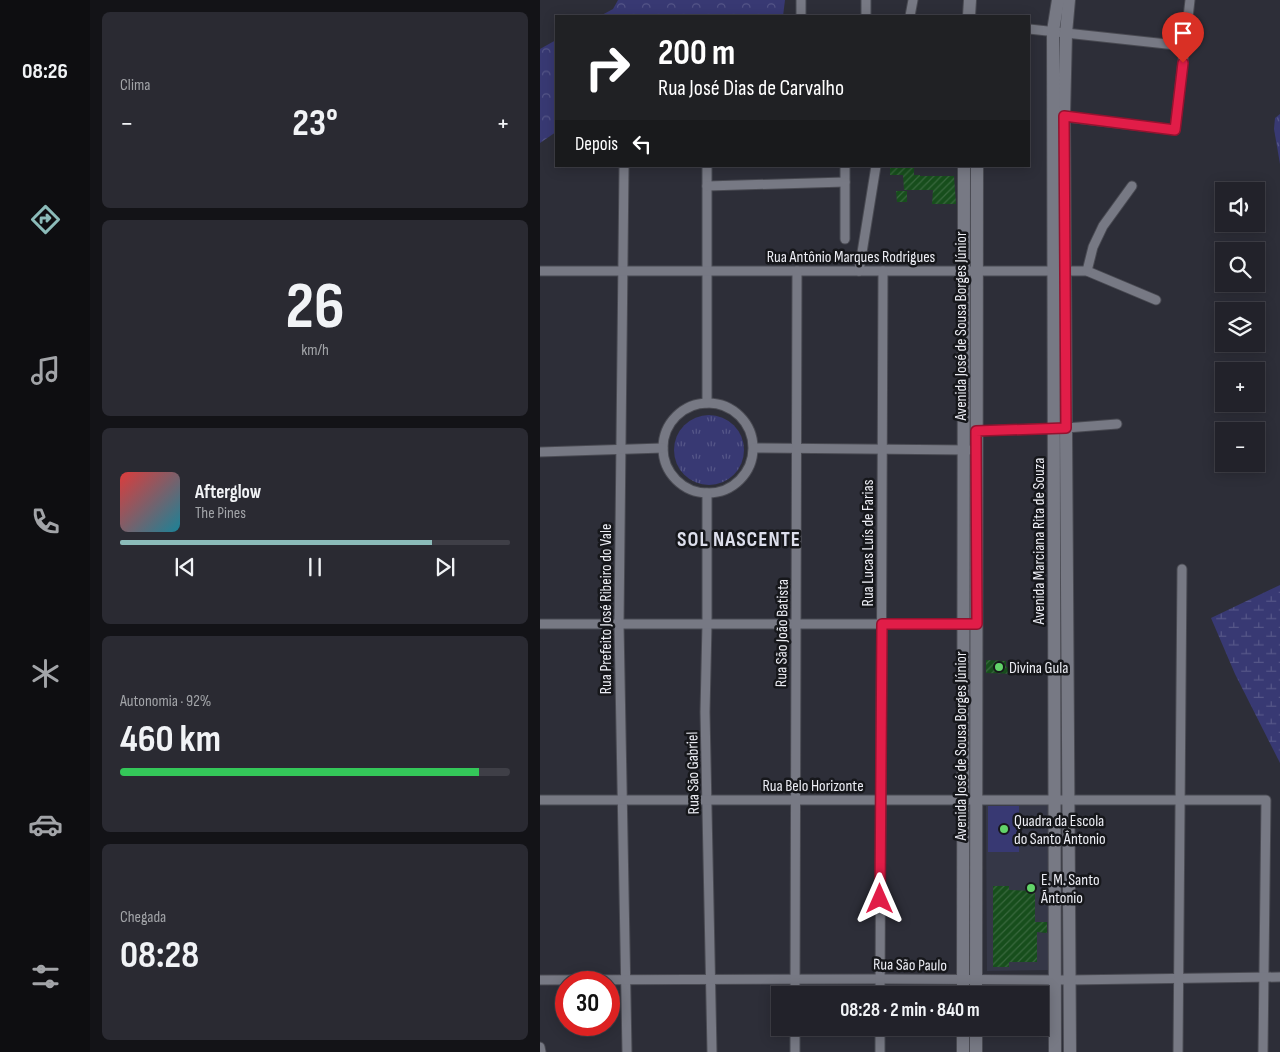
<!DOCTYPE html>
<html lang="pt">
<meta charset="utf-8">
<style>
body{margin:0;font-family:"Sofia Sans Condensed",sans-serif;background:#2a2a32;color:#f1f3f6;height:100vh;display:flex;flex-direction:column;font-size:19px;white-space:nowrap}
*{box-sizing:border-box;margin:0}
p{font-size:16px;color:#a2a4a8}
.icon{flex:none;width:28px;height:28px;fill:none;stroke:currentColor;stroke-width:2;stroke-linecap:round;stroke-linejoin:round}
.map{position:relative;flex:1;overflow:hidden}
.details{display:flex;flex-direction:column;gap:12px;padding:12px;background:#131317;width:450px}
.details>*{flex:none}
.hud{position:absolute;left:15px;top:15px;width:475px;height:152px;border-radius:0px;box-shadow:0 2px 12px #0003,0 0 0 1px #3f3f47;background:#202124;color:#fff;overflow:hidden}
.buttons{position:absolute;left:675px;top:182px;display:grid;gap:10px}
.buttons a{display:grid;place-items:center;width:50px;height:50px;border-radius:0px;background:#22222a;box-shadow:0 2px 12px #0003,0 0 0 1px #3f3f47;font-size:25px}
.speed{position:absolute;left:15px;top:971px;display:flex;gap:10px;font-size:25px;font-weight:700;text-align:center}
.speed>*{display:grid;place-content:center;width:65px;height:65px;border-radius:50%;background:#22222a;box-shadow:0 2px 12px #0003,0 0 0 1px #3f3f47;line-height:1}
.speed .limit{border:8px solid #d22;background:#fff;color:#111}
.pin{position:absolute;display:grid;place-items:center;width:42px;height:42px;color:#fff;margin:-51px -21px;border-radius:50% 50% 50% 0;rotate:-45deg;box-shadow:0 0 5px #0007}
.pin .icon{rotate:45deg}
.me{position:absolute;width:55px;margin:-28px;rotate:0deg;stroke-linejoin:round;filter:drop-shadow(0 0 4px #0008)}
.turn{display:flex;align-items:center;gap:18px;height:105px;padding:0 20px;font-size:22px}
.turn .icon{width:65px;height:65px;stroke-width:2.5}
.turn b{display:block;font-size:35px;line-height:42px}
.then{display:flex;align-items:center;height:48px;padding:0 20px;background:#0003;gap:10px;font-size:19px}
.big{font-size:38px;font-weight:700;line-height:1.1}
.details .tile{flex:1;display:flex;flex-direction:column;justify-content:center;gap:8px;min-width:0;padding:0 18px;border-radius:8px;background:#2a2a32}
.details .dial{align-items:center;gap:0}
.dial b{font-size:65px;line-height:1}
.song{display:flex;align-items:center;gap:15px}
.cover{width:60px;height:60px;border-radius:8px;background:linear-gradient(135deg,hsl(0 70% 55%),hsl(190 70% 35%))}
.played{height:5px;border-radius:2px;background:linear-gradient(90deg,#8bbbb9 80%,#3f3f47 80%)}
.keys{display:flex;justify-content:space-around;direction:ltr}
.heat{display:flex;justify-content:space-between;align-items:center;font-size:28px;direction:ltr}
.charge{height:8px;border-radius:4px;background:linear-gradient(90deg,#34c759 92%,#3f3f47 0)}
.trip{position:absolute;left:231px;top:986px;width:278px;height:50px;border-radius:0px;background:#22222a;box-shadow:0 2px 12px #0003,0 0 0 1px #3f3f47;font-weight:700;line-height:50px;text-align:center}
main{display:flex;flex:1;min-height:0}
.menu{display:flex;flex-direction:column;width:90px;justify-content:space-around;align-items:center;background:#0e0e11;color:#a2a4a8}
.menu .icon{width:35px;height:35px}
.menu .current{color:#8bbbb9}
.menu b{font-size:22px;color:#f1f3f6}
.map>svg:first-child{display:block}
</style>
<main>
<nav class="menu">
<b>08:26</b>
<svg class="icon current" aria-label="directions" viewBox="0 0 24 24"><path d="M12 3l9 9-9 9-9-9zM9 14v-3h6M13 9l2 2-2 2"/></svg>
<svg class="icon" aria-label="music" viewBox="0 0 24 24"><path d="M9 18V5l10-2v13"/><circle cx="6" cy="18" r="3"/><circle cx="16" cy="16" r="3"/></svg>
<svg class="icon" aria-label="phone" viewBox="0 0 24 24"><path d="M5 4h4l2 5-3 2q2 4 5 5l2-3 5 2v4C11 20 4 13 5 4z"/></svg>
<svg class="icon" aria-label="climate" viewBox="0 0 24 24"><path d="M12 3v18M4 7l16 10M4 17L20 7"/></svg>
<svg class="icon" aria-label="car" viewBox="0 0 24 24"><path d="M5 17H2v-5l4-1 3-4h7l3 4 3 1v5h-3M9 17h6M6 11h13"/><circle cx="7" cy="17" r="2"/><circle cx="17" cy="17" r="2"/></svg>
<svg class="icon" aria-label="filters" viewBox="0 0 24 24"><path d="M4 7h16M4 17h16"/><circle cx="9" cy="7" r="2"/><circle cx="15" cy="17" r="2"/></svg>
</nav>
<section class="details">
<div class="tile"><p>Clima</p>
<div class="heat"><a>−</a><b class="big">23°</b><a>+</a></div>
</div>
<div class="tile dial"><b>26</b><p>km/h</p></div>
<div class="tile">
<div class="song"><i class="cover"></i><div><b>Afterglow</b><p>The Pines</p></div></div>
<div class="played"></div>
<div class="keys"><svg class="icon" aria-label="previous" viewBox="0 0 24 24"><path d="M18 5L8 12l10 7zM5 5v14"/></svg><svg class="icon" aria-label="pause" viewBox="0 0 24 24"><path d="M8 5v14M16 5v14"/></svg><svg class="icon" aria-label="next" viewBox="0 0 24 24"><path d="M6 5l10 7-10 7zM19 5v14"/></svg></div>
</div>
<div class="tile"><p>Autonomia · 92%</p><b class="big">460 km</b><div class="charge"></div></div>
<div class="tile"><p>Chegada</p><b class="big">08:28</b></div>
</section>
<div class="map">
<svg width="740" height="1052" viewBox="0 0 740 1052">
<defs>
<pattern id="grass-tufts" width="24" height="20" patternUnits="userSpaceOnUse" patternTransform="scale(1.25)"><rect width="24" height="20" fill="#383973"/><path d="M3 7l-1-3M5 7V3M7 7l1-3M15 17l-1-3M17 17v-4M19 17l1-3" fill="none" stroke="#555688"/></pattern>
<pattern id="forest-crowns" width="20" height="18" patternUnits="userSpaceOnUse" patternTransform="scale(1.25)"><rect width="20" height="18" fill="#383973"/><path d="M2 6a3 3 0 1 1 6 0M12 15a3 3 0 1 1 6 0" fill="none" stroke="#555688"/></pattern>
<pattern id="wetland-marsh" width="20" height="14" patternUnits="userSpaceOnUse" patternTransform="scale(1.25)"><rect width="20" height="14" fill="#383973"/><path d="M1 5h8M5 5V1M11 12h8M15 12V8" fill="none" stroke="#555688"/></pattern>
<pattern id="building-hatch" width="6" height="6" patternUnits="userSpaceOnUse" patternTransform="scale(1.25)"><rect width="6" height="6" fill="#174e1c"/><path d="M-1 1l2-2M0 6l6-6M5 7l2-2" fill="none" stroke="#39683e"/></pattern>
</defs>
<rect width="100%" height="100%" fill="#2d2e38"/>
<!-- built -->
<path fill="#353747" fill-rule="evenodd" d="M511,805L512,970L447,971L446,806ZM453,886H469V921L482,891H495V922H510V933L497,932V962L469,928V966H453Z"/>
<!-- grass -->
<g fill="url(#grass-tufts)">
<path d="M740,114V164L734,129L735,118Z"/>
<circle cx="169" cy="450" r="35"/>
</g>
<!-- forest -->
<g fill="url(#forest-crowns)">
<path d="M78,0H245L243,16H60L73,9Z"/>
<path d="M16,40V132L0,143V49Z"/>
</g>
<!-- wetland -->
<path fill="url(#wetland-marsh)" d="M740,585V763L695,674L671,618Z"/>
<!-- pitch -->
<rect fill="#383973" x="448" y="806" width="31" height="46"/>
<!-- building -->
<g fill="url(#building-hatch)">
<path d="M350,166H374V175H380V176H414L416,204H392L393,190H364L363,175H350Z"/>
<path d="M356,191H367V202H357Z"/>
<path d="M446,660L466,661V667L477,668V674L446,673Z"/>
<path d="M453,886H469V890L495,891V922H507V933L497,932V962H469V967H453Z"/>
</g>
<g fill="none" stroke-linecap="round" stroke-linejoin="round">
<!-- street casing -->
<g stroke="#494a52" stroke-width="11">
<g id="street">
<path d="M326,0V16"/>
<path d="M261,16V0"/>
<path d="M370,16L373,0"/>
<path d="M489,29L645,46"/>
<path d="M518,116L635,130L650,0"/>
<path d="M84,166L79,624L87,1052"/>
<path d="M167,166V403"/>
<path d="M305,166V239"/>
<path d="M167,186L305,182"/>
<path d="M0,271H547L616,300"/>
<path d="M319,271L336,166"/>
<path d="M547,271L553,247L563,226L592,186"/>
<circle cx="168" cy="448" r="45"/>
<path d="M436,431L526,428L577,424"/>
<path d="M214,448L429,450"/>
<path d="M0,452L123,448"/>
<path d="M167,493V624L165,712L172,1052"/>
<path d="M0,624H429"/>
<path d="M0,800H726L723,1052"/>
<path d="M0,980L340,979L529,980L740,977"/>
<path d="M255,995L257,271"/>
<path d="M340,995L343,271"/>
<path d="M340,1028V1052"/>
<path d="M0,1047L1,1052"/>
<path d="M255,1052V1028"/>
<path d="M638,1052L642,569"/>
</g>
</g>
<!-- secondary casing -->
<g stroke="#494a52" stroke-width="14">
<g id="secondary">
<path d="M529,0L526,33L524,116L530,1052"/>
<path d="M429,16L430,0"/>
<path d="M423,995L424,166"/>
<path d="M436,995L437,166"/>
<path d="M423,1028V1052"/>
<path d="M436,1052V1028"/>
<path d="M515,1052L513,31L518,0"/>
</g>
</g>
<!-- street -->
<use href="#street" stroke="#777984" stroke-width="9"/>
<!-- secondary -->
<use href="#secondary" stroke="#777984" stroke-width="12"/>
</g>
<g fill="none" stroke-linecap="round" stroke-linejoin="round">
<!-- route casing -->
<g stroke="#92132f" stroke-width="12">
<path id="route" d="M340,899L342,624H437L436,431L526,428L524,116L635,130L643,63"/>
</g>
<!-- route -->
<use href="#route" stroke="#e11d48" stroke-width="9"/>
</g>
<!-- markers -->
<g fill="#62d469" stroke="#16171b" stroke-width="2">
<circle cx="459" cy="667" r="5"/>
<circle cx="464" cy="829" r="5"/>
<circle cx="491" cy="888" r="5"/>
</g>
<g text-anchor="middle" stroke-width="5" stroke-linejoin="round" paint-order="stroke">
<!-- street labels -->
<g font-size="16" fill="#ecedf4" stroke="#16171b">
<text x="311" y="262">Rua Antônio Marques Rodrigues</text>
<text transform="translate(420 326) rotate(-90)" y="6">Avenida José de Sousa Borges Júnior</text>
<text transform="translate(498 541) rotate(-90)" y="6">Avenida Marciana Rita de Souza</text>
<text transform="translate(327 543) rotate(-90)" y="6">Rua Lucas Luís de Farias</text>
<text transform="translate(65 609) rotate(-90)" y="6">Rua Prefeito José Ribeiro do Vale</text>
<text transform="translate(241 633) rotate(-89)" y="6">Rua São João Batista</text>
<text transform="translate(420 746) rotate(-90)" y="6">Avenida José de Sousa Borges Júnior</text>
<text transform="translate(152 773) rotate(-91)" y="6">Rua São Gabriel</text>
<text x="273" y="791">Rua Belo Horizonte</text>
<text transform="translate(370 964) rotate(1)" y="6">Rua São Paulo</text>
</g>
<!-- poi labels -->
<g font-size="16" fill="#ecedf4" stroke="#16171b" text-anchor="start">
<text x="469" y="673">Divina Gula</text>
<text x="474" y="826">Quadra da Escola<tspan x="474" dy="18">do Santo Ântonio</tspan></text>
<text x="501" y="885">E. M. Santo<tspan x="501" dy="18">Ãntonio</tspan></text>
</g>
<!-- district labels -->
<g font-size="21" font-weight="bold" letter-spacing="1" fill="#dddfec" stroke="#16171b">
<text x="199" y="546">SOL NASCENTE</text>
</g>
</g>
</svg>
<div class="buttons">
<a><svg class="icon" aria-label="sound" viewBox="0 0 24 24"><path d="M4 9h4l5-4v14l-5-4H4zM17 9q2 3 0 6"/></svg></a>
<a><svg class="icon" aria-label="search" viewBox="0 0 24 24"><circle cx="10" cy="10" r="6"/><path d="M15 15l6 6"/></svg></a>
<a><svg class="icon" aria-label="layers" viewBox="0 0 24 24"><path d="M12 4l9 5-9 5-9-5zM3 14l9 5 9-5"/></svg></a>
<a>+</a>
<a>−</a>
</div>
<div class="speed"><div class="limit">30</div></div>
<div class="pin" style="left:643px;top:63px;background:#d93025"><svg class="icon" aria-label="arrive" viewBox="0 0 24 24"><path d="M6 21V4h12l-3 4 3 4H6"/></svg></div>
<svg class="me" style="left:340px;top:899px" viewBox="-20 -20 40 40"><path d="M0-17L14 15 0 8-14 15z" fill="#e11d48" stroke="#fff" stroke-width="4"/></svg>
<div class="trip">08:28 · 2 min · 840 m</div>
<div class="hud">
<div class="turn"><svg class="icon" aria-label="right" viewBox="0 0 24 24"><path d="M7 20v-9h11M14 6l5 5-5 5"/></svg><div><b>200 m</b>Rua José Dias de Carvalho</div></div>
<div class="then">Depois<svg class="icon" aria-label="left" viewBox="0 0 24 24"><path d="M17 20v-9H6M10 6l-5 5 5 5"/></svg></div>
</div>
</div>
</main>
